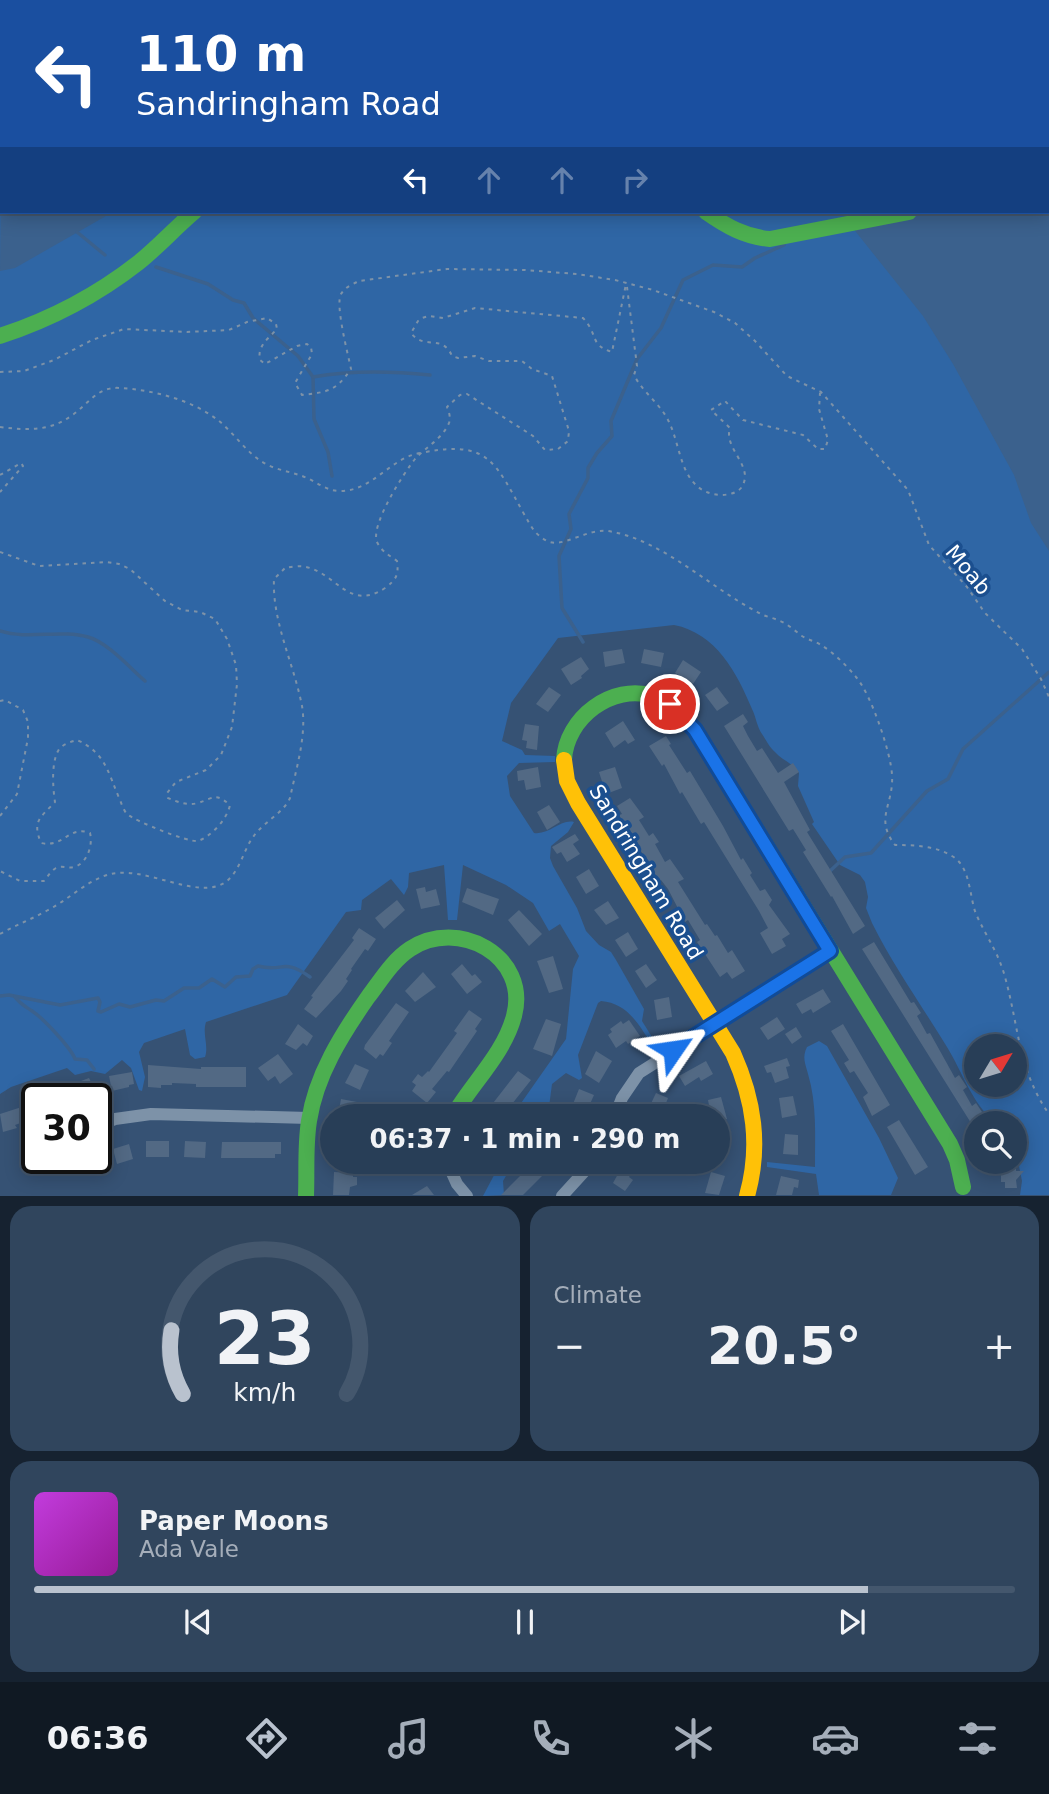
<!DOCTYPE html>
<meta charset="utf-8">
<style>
body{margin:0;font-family:"DejaVu Sans",sans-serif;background:#30455d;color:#f1f3f6;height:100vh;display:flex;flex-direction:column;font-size:26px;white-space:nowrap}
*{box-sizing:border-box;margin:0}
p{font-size:23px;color:#a5aeba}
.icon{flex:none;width:38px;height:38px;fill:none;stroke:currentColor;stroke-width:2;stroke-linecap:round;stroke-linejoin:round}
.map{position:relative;height:1196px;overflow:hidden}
.sheet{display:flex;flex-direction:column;gap:10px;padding:10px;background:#162230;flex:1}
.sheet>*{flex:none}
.guide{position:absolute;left:0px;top:0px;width:1050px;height:214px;box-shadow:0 4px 18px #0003,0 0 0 2px #44576d;background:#1a4fa0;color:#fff;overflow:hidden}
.needle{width:46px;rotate:52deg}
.tools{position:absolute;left:964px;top:1034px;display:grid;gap:14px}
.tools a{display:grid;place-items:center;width:63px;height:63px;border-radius:50%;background:#283e57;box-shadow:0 4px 18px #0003,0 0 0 2px #44576d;font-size:35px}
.speed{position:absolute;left:21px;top:1083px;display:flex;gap:14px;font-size:35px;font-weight:700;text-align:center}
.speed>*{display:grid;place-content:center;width:91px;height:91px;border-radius:50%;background:#283e57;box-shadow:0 4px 18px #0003,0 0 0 2px #44576d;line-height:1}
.speed .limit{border:4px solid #111;border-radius:10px;background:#fff;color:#111}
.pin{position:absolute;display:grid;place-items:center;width:60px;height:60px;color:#fff;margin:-30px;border:4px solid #fff;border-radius:50%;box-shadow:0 2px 7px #0007}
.me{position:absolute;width:77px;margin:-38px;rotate:58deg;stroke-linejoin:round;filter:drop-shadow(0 0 5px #0008)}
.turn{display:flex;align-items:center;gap:24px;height:147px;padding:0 21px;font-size:32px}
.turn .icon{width:91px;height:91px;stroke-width:2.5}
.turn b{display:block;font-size:49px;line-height:60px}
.lanes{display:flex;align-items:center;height:66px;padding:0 21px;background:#0003;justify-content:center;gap:35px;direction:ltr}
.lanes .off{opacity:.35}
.big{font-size:52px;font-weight:700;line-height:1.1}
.sheet .card{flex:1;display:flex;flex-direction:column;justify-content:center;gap:10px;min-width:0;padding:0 24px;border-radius:21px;background:#30455d}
.sheet .dial{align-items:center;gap:0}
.dial svg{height:182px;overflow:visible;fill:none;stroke:#44576d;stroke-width:7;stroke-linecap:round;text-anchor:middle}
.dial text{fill:#f1f3f6;stroke:none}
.song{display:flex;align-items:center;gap:21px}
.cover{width:84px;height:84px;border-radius:10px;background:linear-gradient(135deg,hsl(290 70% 55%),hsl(300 70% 35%))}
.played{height:7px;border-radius:4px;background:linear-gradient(90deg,#b9c2ce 85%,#44576d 85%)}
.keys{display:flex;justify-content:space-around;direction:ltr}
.heat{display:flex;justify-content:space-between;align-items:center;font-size:38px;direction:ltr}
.sheet .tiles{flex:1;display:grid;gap:10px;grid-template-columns:1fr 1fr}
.card:last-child{grid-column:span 2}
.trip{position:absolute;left:320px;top:1104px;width:410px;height:70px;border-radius:35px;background:#283e57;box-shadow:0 4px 18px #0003,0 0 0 2px #44576d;font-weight:700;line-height:70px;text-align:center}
.tab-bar{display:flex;height:112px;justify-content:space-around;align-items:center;background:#101923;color:#a5aeba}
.tab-bar .icon{width:49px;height:49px}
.tab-bar .on{color:#b9c2ce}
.tab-bar b{font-size:32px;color:#f1f3f6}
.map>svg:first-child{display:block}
</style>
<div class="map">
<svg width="1049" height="1196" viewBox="0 0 1049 1196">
<rect width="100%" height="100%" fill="#365274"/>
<!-- green -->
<g fill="#2f66a5" fill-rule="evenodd">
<path d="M0,0H1049V1195H1020L1022,1181L1015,1146V1124L996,1123C972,1104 963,1073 947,1047C922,1006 894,967 872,923L866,908L868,897L865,882L860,875L840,865L812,824L814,822L798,786L799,773C793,763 783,761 775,752C770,748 766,740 762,734C757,727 756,717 752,709C737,673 716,633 674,625L558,638L511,703L502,741L522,750L525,755L555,756V762L519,763L507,776L510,796L534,833C550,835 560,819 574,822L568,832L551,846L550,858L553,866L577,908L586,931L599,945L611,952L616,960L644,1009L642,1021L657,1045L653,1047C640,1026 628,1003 601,1001L598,1003L578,1055L582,1078L579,1080L566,1073L552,1084L549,1107C538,1114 530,1121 517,1114L519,1106L566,1039L573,969L579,956L560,924L549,931L533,903L506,885L463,865L457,920H448L444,865L409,873L408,887L404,895L391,879L362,900L361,910L346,912L287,995L206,1022C202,1034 209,1046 205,1057L195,1059L190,1055L185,1029L144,1043L139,1052L145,1077L142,1091L139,1090L131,1068L122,1060L105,1074L91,1071L75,1075L67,1068L11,1087L0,1094ZM2,2H1048V212H2ZM976,1046H1015V1085H976Z"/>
<path d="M819,1041L827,1046L879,1138L898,1178L891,1195H819L816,1174L767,1167V1162L815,1167C815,1136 817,1104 808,1074C805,1063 802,1057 807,1047Z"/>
<path d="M501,1162H514L503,1181L504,1195L483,1196Z"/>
</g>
<!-- water -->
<g fill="#3b618d">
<path d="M123,0H656L121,2Z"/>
<path d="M787,0H930L932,2H788Z"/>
<path d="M2,79V212H113L15,268L0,271Z"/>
<path d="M1048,130L1049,131V551L1031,523L1014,475L953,364L923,316L840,212H1048Z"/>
</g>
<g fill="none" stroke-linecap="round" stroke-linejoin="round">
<!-- stream -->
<g stroke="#3b618d" stroke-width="3.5">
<path d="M77,232L105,255"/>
<path d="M156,267L208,284L233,300L244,303L253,318L298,356L313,377L314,419L328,452L332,476"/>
<path d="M313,377C352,370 391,371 430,375"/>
<path d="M0,631C28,640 61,629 88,637C107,642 130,668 145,681"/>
<path d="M583,642L562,608L559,556L571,529L569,514L588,478V468L597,453L612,436L611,421L637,359L661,328L683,280L713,265L742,267L755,258L784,245"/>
<path d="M830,871L845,857L871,853L927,791L948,779L963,749L1049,672"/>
<path d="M0,996L9,995L60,1005L98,998L100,1002L98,1011L101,1012L119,1004L130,1007L156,1000L164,1001L184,988H199L212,979L225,987L236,977L250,976L253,969L258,966C284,973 282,957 310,977"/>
<path d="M15,997C21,1005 25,1006 32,1011C43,1018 71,1048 75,1059L87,1060L94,1069"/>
</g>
</g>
<!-- building -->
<g fill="#526984">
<path d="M622,649L625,663L605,667L603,652Z"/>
<path d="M644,649L664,653L661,667L641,663Z"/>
<path d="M581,657L589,669L581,676L582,678L571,685L561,669Z"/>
<path d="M683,660L701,672L693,684L675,673Z"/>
<path d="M549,687L561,695L548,712L536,704Z"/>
<path d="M717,687L729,703L717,711L705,695Z"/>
<path d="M743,714L748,722L743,726L748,736L757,751L762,748L778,773L793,763L799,772L784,782L810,830L807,832L865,926L853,934L832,896L831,897L803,852L806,850L793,829L789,831L724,726Z"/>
<path d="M623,721L635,740L628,744L625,740L614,748L605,733Z"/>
<path d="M525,724L539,726L537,750L526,748L527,741L522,740Z"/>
<path d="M666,736L671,744L669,745L687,773L690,771L723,826L741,860L743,858L752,873L750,875L760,891L765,889L772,900L769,905L790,934L782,939L786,946L772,954L760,933L768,928L759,911L704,822L701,824L682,792L680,794L664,764L662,766L649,746Z"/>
<path d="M538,767L541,787L526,790L524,780L518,781L517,771Z"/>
<path d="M615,767L622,788L606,794L599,772Z"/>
<path d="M630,798L644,817L639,820L649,836L653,833L659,842L655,844L665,862L670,859L684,879L678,882L705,925L707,924L715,936L717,935L728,953L732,950L745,971L732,979L727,972L720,977L697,942L700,940L688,920L685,922L668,889L661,880L659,881L619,815L622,814L617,806Z"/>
<path d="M549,805L560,822L547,830L537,812Z"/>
<path d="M575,834L579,840L573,844L580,854L567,862L561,852L557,854L552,847Z"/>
<path d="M589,869L599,886L586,894L576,877Z"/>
<path d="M425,887L426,892L436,889L440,905L421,909L416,889Z"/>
<path d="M467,888L499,899L493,915L462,902Z"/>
<path d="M397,900L405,910L384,929L375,918Z"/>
<path d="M608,901L619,918L606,925L594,910Z"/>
<path d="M519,910L542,934L529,946L508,920Z"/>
<path d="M359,928L376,939L368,951L365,949L351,969L352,970L346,979L348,981L341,991L316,1018L304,1009L313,997L311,996L354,940L352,938Z"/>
<path d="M628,932L638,949L626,957L615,940Z"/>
<path d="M874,942L911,1003L914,1002L921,1013L917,1016L927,1034L930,1033L955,1078L959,1075L967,1087L963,1090L972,1106L976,1103L984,1115L971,1123L862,949Z"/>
<path d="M553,956L563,989L549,993L537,961Z"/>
<path d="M462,964L472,976L475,974L482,982L467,994L451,974Z"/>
<path d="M646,964L657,980L646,988L635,971Z"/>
<path d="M423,972L436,987L415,1002L405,991Z"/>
<path d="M823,989L831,1002L813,1013L811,1009L802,1014L796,1004Z"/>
<path d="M669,997L672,1017L657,1020L654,1000Z"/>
<path d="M396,1003L409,1012L389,1041L392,1043L383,1056L380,1054L376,1059L364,1049L365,1045Z"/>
<path d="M469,1010L482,1019L475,1029L477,1031L449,1072L447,1071L432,1089L436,1092L427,1103L412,1091L416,1085L412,1082L418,1074L422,1077L428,1071L429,1072L457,1033L454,1031Z"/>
<path d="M777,1017L785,1029L768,1040L760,1028Z"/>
<path d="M546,1019L561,1024L552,1056L533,1049Z"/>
<path d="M629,1020L640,1036L628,1044L626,1041L616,1048L608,1035L612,1032L610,1029L621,1021L623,1024Z"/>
<path d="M298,1024L313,1036L307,1046L303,1043L296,1050L285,1044Z"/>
<path d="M843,1024L890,1105L872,1116L863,1097L868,1093L854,1071L850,1073L844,1063L849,1060L831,1031Z"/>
<path d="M796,1027L802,1037L792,1044L785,1034Z"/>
<path d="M596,1051L612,1061L599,1083L585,1074Z"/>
<path d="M278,1054L293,1074L280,1084L275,1076L268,1081L258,1068Z"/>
<path d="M787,1058L790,1066L786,1067L789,1078L775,1083L771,1072L767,1073L764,1066Z"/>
<path d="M706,1061L713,1074L701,1081L699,1077L685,1086L679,1076Z"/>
<path d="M355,1064L369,1070L360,1090L345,1083Z"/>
<path d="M148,1065L201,1069V1067H246V1087H196V1084L172,1083V1085H161V1088L148,1087Z"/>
<path d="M518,1071L531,1080L508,1109L518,1116H483Z"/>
<path d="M132,1072L134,1084L129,1085V1087L112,1091L109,1076Z"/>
<path d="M89,1078L97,1094L91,1096L92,1099H49L83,1086L81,1081Z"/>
<path d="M579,1089L594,1095L585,1115L571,1109Z"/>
<path d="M656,1093L668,1098L661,1116L647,1112Z"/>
<path d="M793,1096L797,1115L782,1118L779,1098Z"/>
<path d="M721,1097L727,1119L718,1121V1116H711L708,1100Z"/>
<path d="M341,1099L357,1102L354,1116H338Z"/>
<path d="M37,1102V1117L15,1125L17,1128L3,1132L0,1114Z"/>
<path d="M899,1120L928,1167L915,1175L887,1127Z"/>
<path d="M785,1134L798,1135V1155L783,1154Z"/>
<path d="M718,1137H728L727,1155L718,1154Z"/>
<rect x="146" y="1141" width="23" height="16"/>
<path d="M185,1141L206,1142L205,1158L184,1157Z"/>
<path d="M222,1142H281V1154H275V1158H221Z"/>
<path d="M129,1144L133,1159L117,1164L113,1149Z"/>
<path d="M403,1162H419L421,1173L405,1176Z"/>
<path d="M524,1162H556L523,1195H501L529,1167Z"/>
<path d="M623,1165L633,1171L629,1177L633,1180L625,1191L613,1183Z"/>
<path d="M1001,1166H1016V1171H1024L1016,1180L1017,1188H1005V1182H1001Z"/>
<path d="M334,1172L353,1173V1177H357V1185L350,1187L349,1195H333Z"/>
<path d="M711,1172L725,1176L719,1195L705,1193Z"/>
<path d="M781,1176L799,1180L798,1188L794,1187L792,1195H776Z"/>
<path d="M427,1186L434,1195H412Z"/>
</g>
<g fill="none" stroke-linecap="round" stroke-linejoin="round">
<!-- path -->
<g stroke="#7d92a8" stroke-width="2" stroke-dasharray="3.5 5" stroke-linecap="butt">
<path d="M48,2L51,0"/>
<path d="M0,24H2"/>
<path d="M1048,39H1049"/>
<path d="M627,287L637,366L634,375C643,393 661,404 669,422C682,448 680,493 721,495C728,495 737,493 741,488C756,467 723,449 730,428L711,410L725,401L743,420L803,435L818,449H825L828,440L819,409L820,393"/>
<path d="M0,372L24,371L54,360L92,340L124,329L187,332L229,330L247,322L267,318L276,324L277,329C268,339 257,346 260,360L265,364L297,346L307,344L311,347L312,354L295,383L302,395C328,392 336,391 351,369C348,354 335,305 341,294C345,287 353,284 359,281L447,269L525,270L577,274L615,280L653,290L714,312L735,323L755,341L787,376L821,392L908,490L929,545L967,587L985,613L1022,649L1041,679L1049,697"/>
<path d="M0,427C25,430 49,432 71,416C88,405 97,386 120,388C153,390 193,400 219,421C235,434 248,455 266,464C279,471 294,472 307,478C318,483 327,491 340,491C373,491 390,458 420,453"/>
<path d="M426,452C489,440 496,464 524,514C531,526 534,534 547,541C562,549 587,528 608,531C664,540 711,589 761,614C767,617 774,618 780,621C788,624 795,631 802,636C808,640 815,641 821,645C833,652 847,666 856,677C871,694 891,753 892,775C894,805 874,818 895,845C914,845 936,846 952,856C971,867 969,896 976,914C986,936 999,954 1005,977C1019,1027 1018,1070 1049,1114"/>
<path d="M0,475L21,463L23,466L0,492"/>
<path d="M0,552L39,566L106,562L119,564L130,569L165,601L182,610L200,612L215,619L227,639L236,665L237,684L232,727L221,755L206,770L176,782L167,793L168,798C178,802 187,806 198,803C214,798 215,792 230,805C227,819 212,836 198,841C189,843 135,821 127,814C124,811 122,805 120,800C108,773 106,753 77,740C70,742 61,745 58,751C51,764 53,789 55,802C40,818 32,821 41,843C64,848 69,825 90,833C93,844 88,863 74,867C68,869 63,865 56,868C51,871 48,876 44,881H20L0,871"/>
<path d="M0,701L5,700L23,710L28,722V738L17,794L0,816"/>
<path d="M0,934C16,925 32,919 48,910C68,900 85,882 107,875C143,863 199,903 227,881C239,871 243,853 251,840C262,822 283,814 290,798C296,769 307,735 302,706C294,664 272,622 274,579L285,568C291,567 300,565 306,567C336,573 349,612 385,588C396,580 399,575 397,561C389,555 381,551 377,542C370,525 404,473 415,459C425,448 443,438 449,423C451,418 449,412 447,407L460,395L467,394L533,436L545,450L558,449L568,441L569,431L552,376L532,369L522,361H489L475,356L458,358L452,356C442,333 425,351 411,333L418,321L422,318L429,316L443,318L475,308L583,318C599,335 589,345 612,352L626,284"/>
</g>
<!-- street -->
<g stroke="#7d92a8" stroke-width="12">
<path d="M615,1116L622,1098L639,1073L830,952"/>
<path d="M96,1126L115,1119L151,1114L309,1118"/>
<path d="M447,1162L457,1184L467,1196"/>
<path d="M562,1196L593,1162"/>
</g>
<!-- fast -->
<g stroke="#4caf50" stroke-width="16">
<path d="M1048,183L1049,182"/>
<path d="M706,212C726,226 745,237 770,239L909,212"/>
<path d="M0,336C49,320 97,295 138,263C158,247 175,228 194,212"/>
<path d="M564,760C566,718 612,683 653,696C671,702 683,716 695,730L950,1144L957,1160L963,1187"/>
<path d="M306,1196C307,1171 305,1146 309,1121C316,1075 342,1034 368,997C381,980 392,961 410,949C458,917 530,956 514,1016C504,1054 472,1083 453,1116"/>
</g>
<!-- slow -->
<path stroke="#ffc107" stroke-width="16" d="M564,760L567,781L578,803L733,1053C754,1100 761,1146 747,1196"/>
</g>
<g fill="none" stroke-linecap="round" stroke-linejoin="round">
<!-- route casing -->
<g stroke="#114b97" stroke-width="18">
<path id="route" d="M670,704L695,730L830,951L673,1050"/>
</g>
<!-- route -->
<use href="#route" stroke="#1a73e8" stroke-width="12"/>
</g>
<g text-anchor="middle" stroke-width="7" stroke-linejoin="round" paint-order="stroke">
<!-- street labels -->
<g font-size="21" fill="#fff" stroke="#1b4f8f">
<text transform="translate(968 570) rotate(50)" y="7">Moab</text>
<text transform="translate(646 872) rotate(59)" y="7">Sandringham Road</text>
</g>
</g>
</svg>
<div class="tools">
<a><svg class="needle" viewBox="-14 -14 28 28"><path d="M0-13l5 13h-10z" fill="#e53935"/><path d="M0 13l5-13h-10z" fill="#a5aeba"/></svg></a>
<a><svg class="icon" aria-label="search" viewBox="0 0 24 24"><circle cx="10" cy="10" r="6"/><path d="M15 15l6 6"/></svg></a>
</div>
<div class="speed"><div class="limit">30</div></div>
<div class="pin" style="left:670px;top:704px;background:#d93025"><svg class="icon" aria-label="arrive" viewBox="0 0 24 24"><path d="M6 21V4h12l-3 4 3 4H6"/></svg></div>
<svg class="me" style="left:673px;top:1050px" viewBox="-20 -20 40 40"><path d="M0-17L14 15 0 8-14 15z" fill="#1a73e8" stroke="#fff" stroke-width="4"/></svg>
<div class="trip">06:37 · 1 min · 290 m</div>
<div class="guide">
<div class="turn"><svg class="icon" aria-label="left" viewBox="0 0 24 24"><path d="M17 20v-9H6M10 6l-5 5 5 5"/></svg><div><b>110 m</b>Sandringham Road</div></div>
<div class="lanes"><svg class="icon" aria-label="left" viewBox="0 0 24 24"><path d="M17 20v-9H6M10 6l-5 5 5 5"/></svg><svg class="icon off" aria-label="ahead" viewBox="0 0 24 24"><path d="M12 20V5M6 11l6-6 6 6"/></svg><svg class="icon off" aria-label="ahead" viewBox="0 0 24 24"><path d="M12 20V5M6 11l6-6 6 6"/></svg><svg class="icon off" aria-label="right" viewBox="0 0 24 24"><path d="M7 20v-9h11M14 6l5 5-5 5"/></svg></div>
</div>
</div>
<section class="sheet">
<div class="tiles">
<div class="card dial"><svg viewBox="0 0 100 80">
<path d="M14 69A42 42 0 1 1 86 69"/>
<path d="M14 69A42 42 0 0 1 9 41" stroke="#b9c2ce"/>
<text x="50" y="56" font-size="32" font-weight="700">23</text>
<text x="50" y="72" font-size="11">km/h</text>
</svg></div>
<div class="card"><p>Climate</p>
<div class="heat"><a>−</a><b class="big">20.5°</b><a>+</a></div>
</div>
<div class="card">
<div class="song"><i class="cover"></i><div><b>Paper Moons</b><p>Ada Vale</p></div></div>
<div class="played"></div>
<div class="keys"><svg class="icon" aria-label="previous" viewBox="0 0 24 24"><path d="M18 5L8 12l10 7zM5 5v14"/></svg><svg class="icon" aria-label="pause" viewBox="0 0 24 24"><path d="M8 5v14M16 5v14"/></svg><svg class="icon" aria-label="next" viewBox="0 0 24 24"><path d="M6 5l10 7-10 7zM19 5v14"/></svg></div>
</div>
</div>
</section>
<nav class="tab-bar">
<b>06:36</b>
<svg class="icon on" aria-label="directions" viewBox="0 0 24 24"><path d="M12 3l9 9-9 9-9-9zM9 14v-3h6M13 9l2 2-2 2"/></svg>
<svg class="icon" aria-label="music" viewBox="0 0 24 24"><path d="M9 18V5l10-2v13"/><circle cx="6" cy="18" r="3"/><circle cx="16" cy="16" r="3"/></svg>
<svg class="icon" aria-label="phone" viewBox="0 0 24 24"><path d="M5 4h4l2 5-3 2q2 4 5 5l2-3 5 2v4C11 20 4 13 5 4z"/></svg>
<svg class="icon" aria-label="climate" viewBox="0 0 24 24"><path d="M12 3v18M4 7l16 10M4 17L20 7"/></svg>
<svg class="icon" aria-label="car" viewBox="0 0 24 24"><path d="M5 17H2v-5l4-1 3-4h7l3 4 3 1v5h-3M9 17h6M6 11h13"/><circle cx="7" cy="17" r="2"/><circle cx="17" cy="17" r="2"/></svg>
<svg class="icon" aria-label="filters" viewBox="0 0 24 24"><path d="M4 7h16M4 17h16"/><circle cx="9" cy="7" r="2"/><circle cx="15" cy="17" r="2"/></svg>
</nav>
